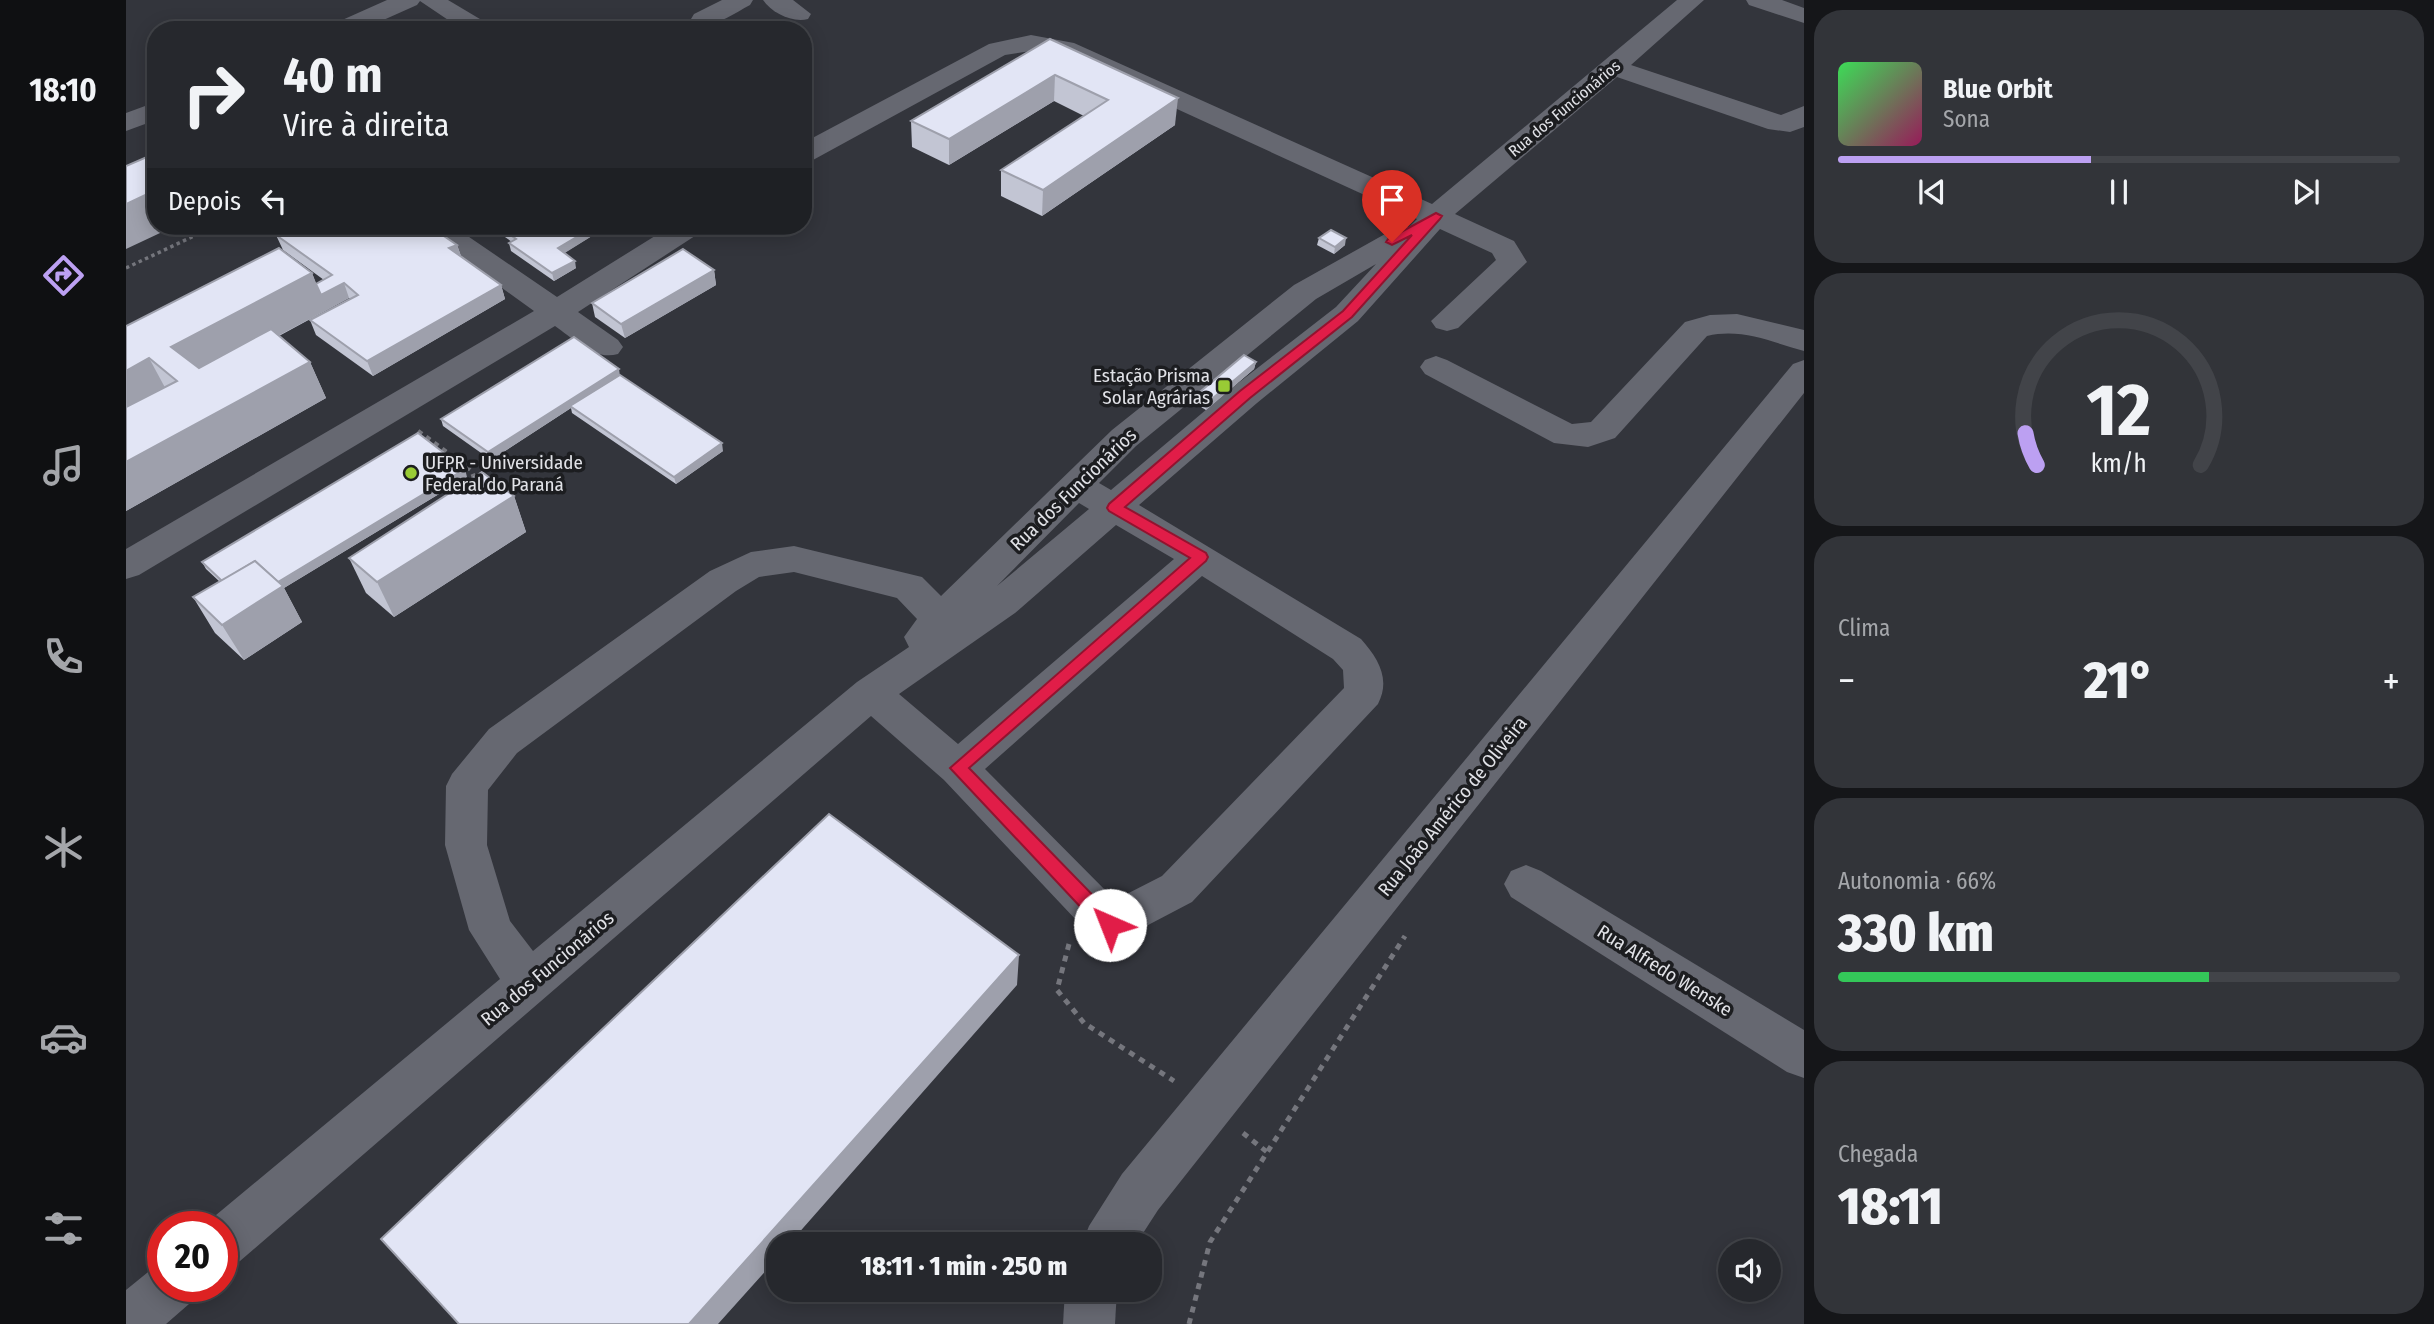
<!DOCTYPE html>
<html lang="pt">
<meta charset="utf-8">
<style>
body{margin:0;font-family:"Fira Sans Condensed",sans-serif;background:#323439;color:#f1f3f6;height:100vh;display:flex;flex-direction:column;font-size:26px;white-space:nowrap}
*{box-sizing:border-box;margin:0}
p{font-size:23px;color:#a4a6aa}
.icon{flex:none;width:38px;height:38px;fill:none;stroke:currentColor;stroke-width:2;stroke-linecap:round;stroke-linejoin:round}
.map{position:relative;flex:1;overflow:hidden}
.panel{display:flex;flex-direction:column;gap:10px;padding:10px;background:#151619;width:630px}
.panel>*{flex:none}
.guide{position:absolute;left:21px;top:21px;width:665px;height:214px;border-radius:28px;box-shadow:0 4px 18px #0003,0 0 0 2px #424449;background:#26282d;color:#f1f3f6;overflow:hidden}
.controls{position:absolute;left:1592px;top:1239px;display:grid;gap:14px}
.controls a{display:grid;place-items:center;width:63px;height:63px;border-radius:50%;background:#26282d;box-shadow:0 4px 18px #0003,0 0 0 2px #424449;font-size:35px}
.speed{position:absolute;left:21px;top:1211px;display:flex;gap:14px;font-size:35px;font-weight:700;text-align:center}
.speed>*{display:grid;place-content:center;width:91px;height:91px;border-radius:50%;background:#26282d;box-shadow:0 4px 18px #0003,0 0 0 2px #424449;line-height:1}
.speed .limit{border:10px solid #d22;background:#fff;color:#111}
.pin{position:absolute;display:grid;place-items:center;width:60px;height:60px;color:#fff;margin:-72px -30px;border-radius:50% 50% 50% 0;rotate:-45deg;box-shadow:0 0 7px #0007}
.pin .icon{rotate:45deg}
.me{position:absolute;width:77px;margin:-38px;rotate:316deg;stroke-linejoin:round;filter:drop-shadow(0 0 5px #0008)}
.turn{display:flex;align-items:center;gap:24px;height:147px;padding:0 21px;font-size:32px}
.turn .icon{width:91px;height:91px;stroke-width:2.5}
.turn b{display:block;font-size:49px;line-height:60px}
.then{display:flex;align-items:center;height:66px;padding:0 21px;background:#0003;gap:14px;font-size:26px}
.big{font-size:52px;font-weight:800;line-height:1.1}
.panel .tile{flex:1;display:flex;flex-direction:column;justify-content:center;gap:10px;min-width:0;padding:0 24px;border-radius:28px;background:#323439}
.panel .dial{align-items:center;gap:0}
.dial svg{height:182px;overflow:visible;fill:none;stroke:#424449;stroke-width:7;stroke-linecap:round;text-anchor:middle}
.dial text{fill:#f1f3f6;stroke:none}
.song{display:flex;align-items:center;gap:21px}
.cover{width:84px;height:84px;border-radius:10px;background:linear-gradient(135deg,hsl(130 70% 55%),hsl(330 70% 35%))}
.played{height:7px;border-radius:4px;background:linear-gradient(90deg,#bca0f2 45%,#424449 45%)}
.keys{display:flex;justify-content:space-around;direction:ltr}
.heat{display:flex;justify-content:space-between;align-items:center;font-size:38px;direction:ltr}
.charge{height:10px;border-radius:5px;background:linear-gradient(90deg,#34c759 66%,#424449 0)}
.trip{position:absolute;left:640px;top:1232px;width:396px;height:70px;border-radius:28px;background:#26282d;box-shadow:0 4px 18px #0003,0 0 0 2px #424449;font-weight:800;line-height:70px;text-align:center}
main{display:flex;flex:1;min-height:0}
.menu{display:flex;flex-direction:column;width:126px;justify-content:space-around;align-items:center;background:#0f1012;color:#a4a6aa}
.menu .icon{width:49px;height:49px}
.menu .on{color:#bca0f2}
.menu b{font-size:32px;color:#f1f3f6}
.map>svg:first-child{display:block}
</style>
<main>
<nav class="menu">
<b>18:10</b>
<svg class="icon on" aria-label="directions" viewBox="0 0 24 24"><path d="M12 3l9 9-9 9-9-9zM9 14v-3h6M13 9l2 2-2 2"/></svg>
<svg class="icon" aria-label="music" viewBox="0 0 24 24"><path d="M9 18V5l10-2v13"/><circle cx="6" cy="18" r="3"/><circle cx="16" cy="16" r="3"/></svg>
<svg class="icon" aria-label="phone" viewBox="0 0 24 24"><path d="M5 4h4l2 5-3 2q2 4 5 5l2-3 5 2v4C11 20 4 13 5 4z"/></svg>
<svg class="icon" aria-label="climate" viewBox="0 0 24 24"><path d="M12 3v18M4 7l16 10M4 17L20 7"/></svg>
<svg class="icon" aria-label="car" viewBox="0 0 24 24"><path d="M5 17H2v-5l4-1 3-4h7l3 4 3 1v5h-3M9 17h6M6 11h13"/><circle cx="7" cy="17" r="2"/><circle cx="17" cy="17" r="2"/></svg>
<svg class="icon" aria-label="filters" viewBox="0 0 24 24"><path d="M4 7h16M4 17h16"/><circle cx="9" cy="7" r="2"/><circle cx="15" cy="17" r="2"/></svg>
</nav>
<div class="map">
<svg width="1678" height="1324" viewBox="0 0 1678 1324">
<rect width="100%" height="100%" fill="#33353c"/>
<g fill="none" stroke-linecap="round" stroke-linejoin="round">
<!-- path-far2 -->
<path stroke="#75767d" stroke-width="3.5" stroke-dasharray="3.5 3.5" stroke-linecap="butt" d="M0,268L89,226"/>
<!-- path-far1 -->
<path stroke="#75767d" stroke-width="4.5" stroke-dasharray="5 5" stroke-linecap="butt" d="M292,431L345,470L350,482"/>
<!-- path -->
<g stroke="#75767d" stroke-width="5" stroke-dasharray="6 6" stroke-linecap="butt">
<path d="M943,944L931,990L958,1023L1048,1081"/>
<path d="M1117,1133L1141,1152"/>
<path d="M1063,1324L1084,1242L1279,936"/>
</g>
<!-- minor -->
<g fill="#666871" fill-rule="evenodd">
<path d="M261,0H322L364,25L367,30H337L294,1L291,5L235,30H202L205,25Z"/>
<path d="M596,0H627L624,5C607,14 587,29 568,24L565,19L568,14Z"/>
<path d="M637,0H667L685,14L682,19C666,23 646,13 637,0Z"/>
<path d="M1551,0H1578L1505,65L1655,115L1678,106V127L1664,132L1642,129L1491,77L1329,214L1388,241L1401,262L1332,328L1321,331L1310,328L1305,321L1370,260L1366,253L1314,229L1232,321L1131,403L1013,505L1235,639C1252,658 1265,679 1252,704L1066,902L984,945L968,939L818,780L745,716L114,1261L96,1268V1227L78,1225L374,979L343,930L319,845L320,786L326,774L363,729L584,571L625,552L668,546L796,577L815,596L986,430L1168,285L1268,229L1283,227L1291,219L933,55L905,51L879,55L687,160L677,162V143L863,44L905,35L948,43L1306,204ZM1250,264L1210,307L1107,387L985,490L973,483L1010,446L1190,299ZM953,503L963,509L871,586ZM990,525L1048,559L832,744L773,694L889,613ZM668,572L771,598L791,619L778,637L783,647L731,682L407,951L384,921L361,845L362,790L391,753L610,591L633,577ZM1076,576L1207,659L1217,670L1218,688L1036,876L989,900L859,769Z"/>
<path d="M1620,0H1656L1678,8V23L1623,5Z"/>
<path d="M30,102V120L0,131V113Z"/>
<path d="M294,226H327L431,297L545,226H580L575,232L452,312L492,340L497,347L492,354C468,361 448,339 429,326L13,575L0,579V549L408,311L298,232Z"/>
<path d="M1611,314L1678,330V351C1645,342 1616,328 1581,336L1489,438L1462,447L1428,443L1299,374L1294,367L1299,360L1310,356L1321,360L1446,424L1465,422L1559,322L1584,315Z"/>
<path d="M1678,360V393L1032,1210L1010,1244H956L963,1226L996,1174L1667,364Z"/>
<path d="M1400,865L1415,871L1678,1030V1078L1661,1072L1385,897L1378,884L1385,871Z"/>
<path d="M37,1264V1286H71L63,1304L40,1324H0V1290L27,1268Z"/>
<path d="M939,1290H991L989,1324H937Z"/>
</g>
</g>
<!-- wall -->
<g fill="#c2c5d3">
<path d="M924,39L1049,125L916,216L875,196V170L958,116L928,101L823,165L786,147L785,121Z"/>
<path d="M366,226H482L438,253L450,268L428,281L385,251L383,243L386,242L366,228Z"/>
<path d="M150,235L331,245L335,256L375,285L379,299L247,376L190,335L184,320L225,299L223,298L153,336L184,362L200,398L0,511V326L186,273L190,284L198,280L157,250Z"/>
<path d="M1193,238L1219,245L1208,254L1191,245Z"/>
<path d="M588,270L590,285L499,338L469,317L466,303Z"/>
<path d="M1130,362L1128,369L1080,410L1068,403L1069,396Z"/>
<path d="M494,376L597,451L550,484L446,413L445,408L365,460L317,426L315,419Z"/>
<path d="M341,477L158,588L176,622L118,660L89,633L67,597L94,582L80,569L76,562Z"/>
<path d="M388,496L400,532L268,617L240,593L223,558Z"/>
</g>
<!-- shaded-wall -->
<g fill="#9ea0ac">
<path d="M929,75L928,101L823,165V139Z"/>
<path d="M1052,98L1049,125L916,216L917,190Z"/>
<path d="M30,190V226H49L0,249V204Z"/>
<path d="M469,226H482L434,256L432,248Z"/>
<path d="M1220,238L1219,245L1208,254L1209,247Z"/>
<path d="M331,245L336,259L323,248Z"/>
<path d="M449,261L450,268L428,281L426,273Z"/>
<path d="M588,270L590,285L499,338L495,324Z"/>
<path d="M186,273L195,295L218,283L223,298L64,383L45,347Z"/>
<path d="M375,285L379,299L247,376L241,361Z"/>
<path d="M23,358L43,395L0,418V371Z"/>
<path d="M184,362L200,398L0,511V462Z"/>
<path d="M1130,362L1128,369L1080,410L1081,403Z"/>
<path d="M493,369L494,376L444,406L445,408L365,460L362,452Z"/>
<path d="M596,443L597,451L550,484L548,477Z"/>
<path d="M339,469L341,477L158,588L176,622L118,660L96,625L120,602Z"/>
<path d="M388,496L400,532L268,617L251,582Z"/>
<path d="M893,955L891,985L663,1244H653V1256L592,1324H563Z"/>
</g>
<!-- building -->
<g fill="#e2e5f5" stroke="#9ea0ac" stroke-width="2">
<path d="M924,39L1052,98L917,190L875,170L982,100L929,75L823,139L785,121Z"/>
<path d="M30,153V190L0,204V166Z"/>
<path d="M169,226H303L331,245L323,248L375,285L241,361L184,320L232,295L218,283L195,295L190,284L206,275L150,235Z"/>
<path d="M372,226H469L432,248L449,261L426,273L383,243L390,239Z"/>
<path d="M1205,230L1220,238L1209,247L1193,238Z"/>
<path d="M153,248L186,273L45,347L73,368L145,329L184,362L0,462V407L51,381L23,358L0,371V326Z"/>
<path d="M557,249L588,270L495,324L466,303Z"/>
<path d="M448,337L493,369L362,452L315,419Z"/>
<path d="M1118,355L1130,362L1081,403L1069,396Z"/>
<path d="M494,375L596,443L548,477L444,406Z"/>
<path d="M292,433L339,469L152,582L129,561L96,581L76,562Z"/>
<path d="M356,472L388,496L251,582L223,558Z"/>
<path d="M129,561L157,586L96,625L67,597Z"/>
<path d="M703,814L893,955L563,1324H333L255,1239Z"/>
</g>
<!-- route -->
<path fill="#e11d48" stroke="#92132f" stroke-width="2" d="M1310,213L1316,216L1314,219L1226,317L1124,398L999,507L1080,553L1082,557L1080,561L843,768L990,919L993,925L990,931L984,933L977,931L824,768L1064,558L983,511L981,508L983,504L1114,391L1217,311L1286,235L1266,245L1260,242L1262,239Z"/>
<!-- markers -->
<g fill="#99cb35" stroke="#1c1d20" stroke-width="2.5">
<rect x="1091" y="379" width="14" height="14" rx="3.5"/>
<circle cx="285" cy="473" r="7"/>
</g>
<g text-anchor="middle" stroke-width="7" stroke-linejoin="round" paint-order="stroke">
<!-- far-street labels -->
<g font-size="16" fill="#e1e2e7" stroke="#1c1d20">
<text transform="translate(1438 108) rotate(-40)" y="6">Rua dos Funcionários</text>
</g>
<!-- poi labels -->
<g font-size="19" fill="#e1e2e7" stroke="#1c1d20" text-anchor="end">
<text x="1084" y="382">Estação Prisma<tspan x="1084" dy="22">Solar Agrárias</tspan></text>
<text x="299" y="469" text-anchor="start">UFPR - Universidade<tspan x="299" dy="22">Federal do Paraná</tspan></text>
</g>
<!-- street labels -->
<g font-size="19" fill="#e1e2e7" stroke="#1c1d20">
<text transform="translate(947 489) rotate(-44)" y="7">Rua dos Funcionários</text>
<text transform="translate(1326 806) rotate(-51)" y="7">Rua João Américo de Oliveira</text>
<text transform="translate(421 968) rotate(-40)" y="7">Rua dos Funcionários</text>
<text transform="translate(1539 970) rotate(32)" y="7">Rua Alfredo Wenske</text>
</g>
</g>
</svg>
<div class="controls">
<a><svg class="icon" aria-label="sound" viewBox="0 0 24 24"><path d="M4 9h4l5-4v14l-5-4H4zM17 9q2 3 0 6"/></svg></a>
</div>
<div class="speed"><div class="limit">20</div></div>
<div class="pin" style="left:1266px;top:242px;background:#d93025"><svg class="icon" aria-label="arrive" viewBox="0 0 24 24"><path d="M6 21V4h12l-3 4 3 4H6"/></svg></div>
<svg class="me" style="left:984px;top:925px" viewBox="-20 -20 40 40"><circle r="19" fill="#fff"/><path d="M0-13L10 11 0 6-10 11z" fill="#e11d48"/></svg>
<div class="trip">18:11 · 1 min · 250 m</div>
<div class="guide">
<div class="turn"><svg class="icon" aria-label="right" viewBox="0 0 24 24"><path d="M7 20v-9h11M14 6l5 5-5 5"/></svg><div><b>40 m</b>Vire à direita</div></div>
<div class="then">Depois<svg class="icon" aria-label="left" viewBox="0 0 24 24"><path d="M17 20v-9H6M10 6l-5 5 5 5"/></svg></div>
</div>
</div>
<section class="panel">
<div class="tile">
<div class="song"><i class="cover"></i><div><b>Blue Orbit</b><p>Sona</p></div></div>
<div class="played"></div>
<div class="keys"><svg class="icon" aria-label="previous" viewBox="0 0 24 24"><path d="M18 5L8 12l10 7zM5 5v14"/></svg><svg class="icon" aria-label="pause" viewBox="0 0 24 24"><path d="M8 5v14M16 5v14"/></svg><svg class="icon" aria-label="next" viewBox="0 0 24 24"><path d="M6 5l10 7-10 7zM19 5v14"/></svg></div>
</div>
<div class="tile dial"><svg viewBox="0 0 100 80">
<path d="M14 69A42 42 0 1 1 86 69"/>
<path d="M14 69A42 42 0 0 1 9 55" stroke="#bca0f2"/>
<text x="50" y="56" font-size="32" font-weight="700">12</text>
<text x="50" y="72" font-size="11">km/h</text>
</svg></div>
<div class="tile"><p>Clima</p>
<div class="heat"><a>−</a><b class="big">21°</b><a>+</a></div>
</div>
<div class="tile"><p>Autonomia · 66%</p><b class="big">330 km</b><div class="charge"></div></div>
<div class="tile"><p>Chegada</p><b class="big">18:11</b></div>
</section>
</main>
